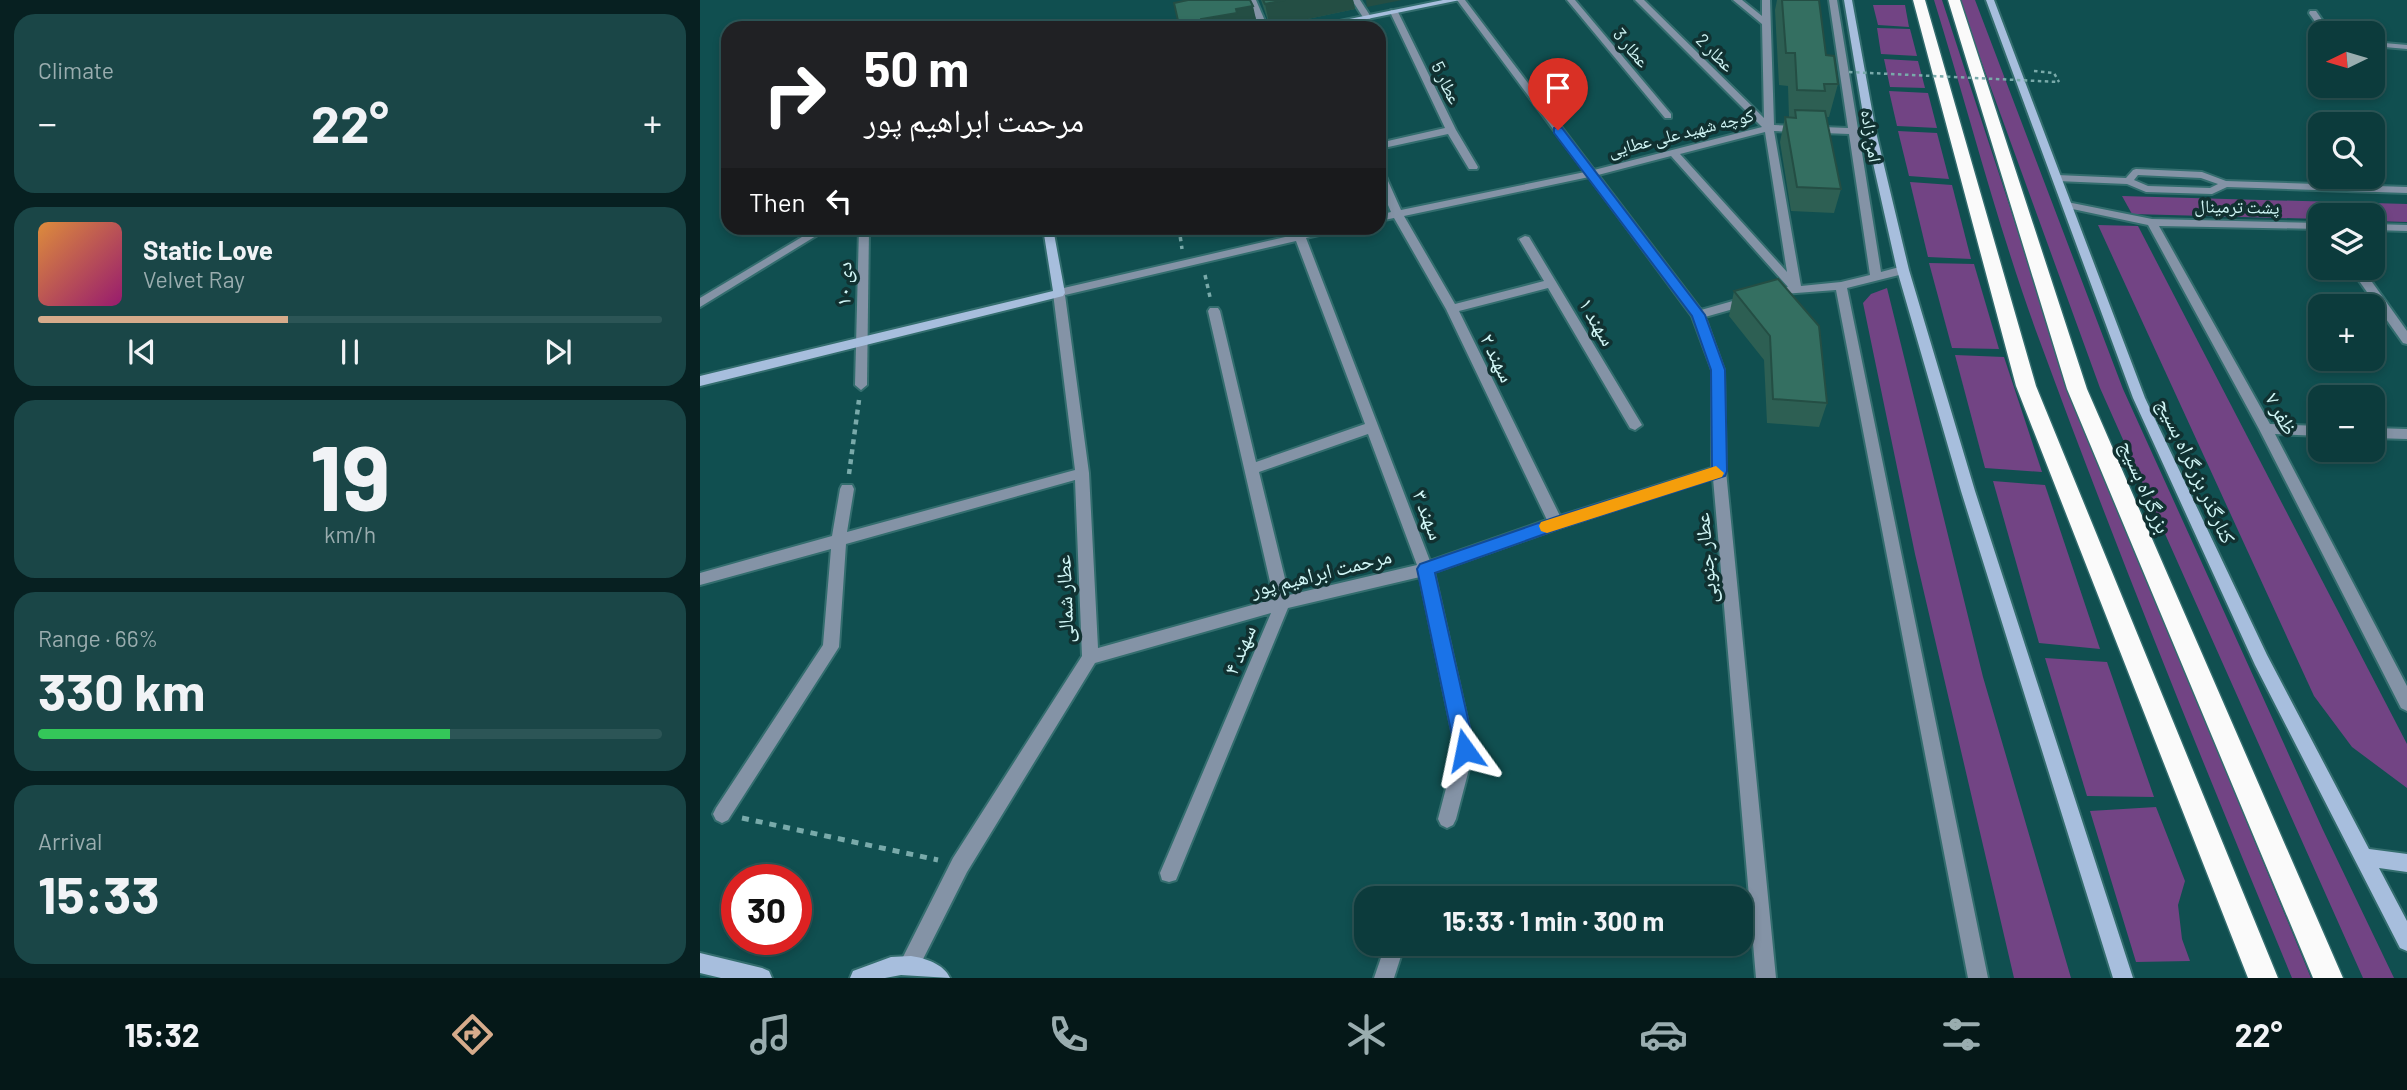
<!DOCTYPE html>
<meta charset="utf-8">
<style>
body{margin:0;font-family:Barlow,"Noto Naskh Arabic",sans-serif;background:#1a4647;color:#f1f3f6;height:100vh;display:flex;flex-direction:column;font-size:26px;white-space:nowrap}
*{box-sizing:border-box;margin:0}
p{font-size:23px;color:#9aadaf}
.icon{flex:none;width:38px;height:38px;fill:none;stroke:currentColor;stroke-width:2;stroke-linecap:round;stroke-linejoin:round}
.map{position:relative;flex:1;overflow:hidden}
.details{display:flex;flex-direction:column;gap:14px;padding:14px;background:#072021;width:700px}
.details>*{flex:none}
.hud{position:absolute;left:21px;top:21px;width:665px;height:214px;border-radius:21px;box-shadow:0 4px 10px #0003,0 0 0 2px #2c5556;background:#202124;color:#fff;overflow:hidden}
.needle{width:46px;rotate:265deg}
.buttons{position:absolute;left:1608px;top:21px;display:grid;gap:14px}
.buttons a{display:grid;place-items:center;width:77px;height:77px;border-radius:14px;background:#0c3b3c;box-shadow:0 4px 10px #0003,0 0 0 2px #2c5556;font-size:35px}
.speed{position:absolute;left:21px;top:864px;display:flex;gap:14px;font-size:35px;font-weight:700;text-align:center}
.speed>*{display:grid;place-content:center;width:91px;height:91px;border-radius:50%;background:#0c3b3c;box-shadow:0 4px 10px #0003,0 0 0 2px #2c5556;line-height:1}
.speed .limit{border:10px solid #d22;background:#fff;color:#111}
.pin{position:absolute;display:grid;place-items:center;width:60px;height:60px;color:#fff;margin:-72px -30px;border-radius:50% 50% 50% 0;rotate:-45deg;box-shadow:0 0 7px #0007}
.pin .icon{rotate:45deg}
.me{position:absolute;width:77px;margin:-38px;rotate:348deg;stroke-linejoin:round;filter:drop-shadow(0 0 5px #0008)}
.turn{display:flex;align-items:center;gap:24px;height:147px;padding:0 28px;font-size:32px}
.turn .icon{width:91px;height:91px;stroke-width:2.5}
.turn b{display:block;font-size:49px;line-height:60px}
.then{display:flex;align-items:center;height:66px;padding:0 28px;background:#0003;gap:14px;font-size:26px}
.big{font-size:52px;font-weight:700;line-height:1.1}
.details .tile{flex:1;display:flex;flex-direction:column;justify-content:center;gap:10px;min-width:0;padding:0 24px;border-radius:21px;background:#1a4647}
.details .dial{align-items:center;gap:0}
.dial b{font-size:91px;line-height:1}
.song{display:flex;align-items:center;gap:21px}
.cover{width:84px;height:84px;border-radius:10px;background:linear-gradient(135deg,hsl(30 70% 55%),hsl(320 70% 35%))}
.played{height:7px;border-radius:4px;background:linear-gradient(90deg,#d6ab8b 40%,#2c5556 40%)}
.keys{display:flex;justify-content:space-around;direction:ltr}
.heat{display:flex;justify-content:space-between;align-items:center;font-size:38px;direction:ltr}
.charge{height:10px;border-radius:5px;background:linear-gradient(90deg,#34c759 66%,#2c5556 0)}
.trip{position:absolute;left:654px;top:886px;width:399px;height:70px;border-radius:21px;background:#0c3b3c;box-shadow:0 4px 10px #0003,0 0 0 2px #2c5556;font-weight:700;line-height:70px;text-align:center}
.tab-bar{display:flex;height:112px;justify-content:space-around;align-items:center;background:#051818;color:#9aadaf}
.tab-bar .icon{width:49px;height:49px}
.tab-bar .selected{color:#d6ab8b}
.tab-bar b{font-size:32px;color:#f1f3f6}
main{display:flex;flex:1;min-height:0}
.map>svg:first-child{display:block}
</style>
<main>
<section class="details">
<div class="tile"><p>Climate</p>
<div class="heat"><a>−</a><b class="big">22°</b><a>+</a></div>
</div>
<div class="tile">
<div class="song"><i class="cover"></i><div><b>Static Love</b><p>Velvet Ray</p></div></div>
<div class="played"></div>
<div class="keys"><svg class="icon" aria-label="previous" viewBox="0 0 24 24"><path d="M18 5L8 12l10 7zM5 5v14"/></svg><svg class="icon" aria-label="pause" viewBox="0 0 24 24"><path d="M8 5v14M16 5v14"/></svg><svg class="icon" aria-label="next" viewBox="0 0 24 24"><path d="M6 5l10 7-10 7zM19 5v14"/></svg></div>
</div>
<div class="tile dial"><b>19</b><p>km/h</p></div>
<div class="tile"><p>Range · 66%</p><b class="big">330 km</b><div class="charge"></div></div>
<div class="tile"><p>Arrival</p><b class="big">15:33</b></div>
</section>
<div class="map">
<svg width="1707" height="978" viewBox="0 0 1707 978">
<rect width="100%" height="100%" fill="#104f50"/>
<!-- green -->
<g fill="#724484">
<path d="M1234,0H1242L1343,308L1468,631L1611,978H1592C1504,766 1418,554 1339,339C1298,228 1269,113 1234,0Z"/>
<path d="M1259,0H1275L1423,389L1623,830L1694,978H1663L1400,388Z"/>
<path d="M1173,5H1205L1209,27L1178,25Z"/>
<path d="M1177,28L1210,29L1217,56L1181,54Z"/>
<path d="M1184,59L1218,61L1225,88L1190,87Z"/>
<path d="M1189,91L1228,93L1237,128L1197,126Z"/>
<path d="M1198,131L1237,133L1249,179L1209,176Z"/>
<path d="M1210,182L1252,185L1271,259L1228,257Z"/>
<path d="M1422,196L1707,204V222L1673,221V215H1620V219L1432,214Z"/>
<path d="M1398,225L1438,226L1707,744V788L1652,747L1614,696Z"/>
<path d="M1229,263L1274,264L1299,349L1252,348Z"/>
<path d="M1187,288L1283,677L1371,978H1314L1215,554L1163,303L1171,294Z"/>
<path d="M1255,355L1304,357L1342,472L1285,468Z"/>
<path d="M1293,481L1345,485L1400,649L1339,643Z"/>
<path d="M1345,658L1407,662L1454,797L1387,796Z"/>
<path d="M1456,807L1485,881L1478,905L1482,939L1490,961L1436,962L1390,811Z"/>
</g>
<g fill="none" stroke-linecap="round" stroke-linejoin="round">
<!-- lane casing -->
<g stroke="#336d6e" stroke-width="4">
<g id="lane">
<path d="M1610,11H1616L1631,33H1623L1609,13Z"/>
<path d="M1673,42L1707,45V49L1673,46Z"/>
<path d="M1436,169L1502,172L1526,181L1707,187V193L1527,187L1512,194L1446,192L1427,184L1357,181L1352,178L1357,175L1426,178L1433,170ZM1438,175L1501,178L1518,184L1510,188L1448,186L1434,180Z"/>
</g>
</g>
<!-- street casing -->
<g stroke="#336d6e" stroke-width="4">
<g id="street">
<path d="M548,0H556L568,28H560Z"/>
<path d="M652,0H660L671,17L670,19H664Z"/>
<path d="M757,0H765L894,170L1062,127L935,0H944L1064,118L1062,24L1033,0H1042L1062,16V0H1070L1074,125L1148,128L1129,0H1137L1158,129H1171L1176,132L1171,135L1159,134L1181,272L1203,266L1209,270L1207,273L1147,288L1288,978H1268L1136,290L1083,294V288L1088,287L971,156L898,175L1001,310L1047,297L1053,301L1051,304L1005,317L1024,370L1026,471L1076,978H1056L1013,478L859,528L734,572L774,750L756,819L753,825L747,828L741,825L738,819L756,750L720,577L588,608L476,880L469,882L462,880L460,873L571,613L395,663L267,872L217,971L210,974L203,971L200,964L203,957L253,858L382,656L375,480L146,544L139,647L28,820L22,823L16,820L13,814L16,808L123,645L131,549L0,585V573L132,536L140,489L142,485H152L154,489L147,532L375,470L353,293L355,290L594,235L593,228H601L604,232L624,228H641L640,230L606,238L730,561L847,520L746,309L694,218L679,221V215L691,212L679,184V169L684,172L701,210L885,172ZM1074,131L1149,134L1170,275L1141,282L1101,286ZM1065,132L1087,272L980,154ZM889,177L992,316L1012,370V468L860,516L759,311L848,288L930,428L935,430L942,425L829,237L825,236L819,239L844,281L755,304L704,216ZM596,241L665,424L556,462L520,311L518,308H510L508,311L574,599L398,648L389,473L365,295ZM668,434L717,565L589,595L559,472Z"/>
<path d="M867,0H875L971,114V118H965Z"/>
<path d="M691,10L698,12L756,130L778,167L777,169H769L748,134L679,149V143L745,128L690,12Z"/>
<path d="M1367,202L1452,219L1620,223V229L1459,226L1570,424L1620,426V436L1575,434L1707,686V711L1701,708L1559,429L1448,225L1363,207V203Z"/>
<path d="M1673,224L1707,225V231L1673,230Z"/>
<path d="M117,228H129L0,307V298Z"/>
<path d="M159,228H169L167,385L161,390L155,385Z"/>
<path d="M1650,268H1662L1707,331V344L1703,343Z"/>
<path d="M1673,428L1707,429V439L1673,438Z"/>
<path d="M692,943L699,946L702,953L694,978H674L685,946Z"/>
</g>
</g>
<!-- secondary casing -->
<g stroke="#336d6e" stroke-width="4">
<g id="secondary">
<path d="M743,0H760L623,28H605Z"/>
<path d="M1144,0H1152L1176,132L1209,270L1275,491L1433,978H1413L1261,491L1197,270L1166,132Z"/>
<path d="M1286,0H1294L1445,398L1567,655L1669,849L1707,854V872L1679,868L1707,921V951L1700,948L1555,665L1433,398Z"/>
<path d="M343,228H353L365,293L363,296L0,386V376L353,291Z"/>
<path d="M0,953L62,968L69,971L72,978H21L0,973Z"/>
<path d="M211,956C225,958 244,964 250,978L201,975L185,978H150L153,971L191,957Z"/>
</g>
</g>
<!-- highway casing -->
<g stroke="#336d6e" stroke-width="3">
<g id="highway">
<path d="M1213,0H1225L1336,386L1578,978H1548L1316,386Z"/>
<path d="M1248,0H1260L1387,389L1643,978H1613L1367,389Z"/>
</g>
</g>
<!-- path-far3 -->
<g stroke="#79aaaa" stroke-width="2.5" stroke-dasharray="3.5 3.5" stroke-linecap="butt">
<path d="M464,28L481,20"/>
<path d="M1334,71L1354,73L1359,82"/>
</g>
<!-- path-far2 -->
<g stroke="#79aaaa" stroke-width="3.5" stroke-dasharray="4.5 4.5" stroke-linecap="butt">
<path d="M479,228L482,249"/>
<path d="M505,275L510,297"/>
</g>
<!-- path-far1 -->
<path stroke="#79aaaa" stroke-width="4.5" stroke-dasharray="5 5" stroke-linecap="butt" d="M149,474L159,400"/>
<!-- path -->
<path stroke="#79aaaa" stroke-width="5" stroke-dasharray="7 7" stroke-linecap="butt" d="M42,818L238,860"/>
<!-- lane -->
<use href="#lane" fill="#8493a6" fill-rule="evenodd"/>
<!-- street -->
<use href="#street" fill="#8493a6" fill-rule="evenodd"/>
<!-- secondary -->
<use href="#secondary" fill="#a7bedd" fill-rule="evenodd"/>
<!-- highway -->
<use href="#highway" fill="#fafafa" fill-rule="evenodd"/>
<!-- path-bridge -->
<path stroke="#79aaaa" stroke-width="2.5" stroke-dasharray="3.5 3.5" stroke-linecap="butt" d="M1149,72L1359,82"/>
</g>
<!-- wall -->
<g fill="#2d5f53">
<path d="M561,0H653L655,9L570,27Z"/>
<path d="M1077,0H1119L1126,55L1138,84L1129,117H1126L1141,189L1134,213L1091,211L1080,142L1085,117L1089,118L1088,86L1079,85L1075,10Z"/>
<path d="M1034,291L1127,403L1119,427L1067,423L1064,360L1029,316Z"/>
</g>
<!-- shaded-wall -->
<g fill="#244e44">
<path d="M585,0H653L655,9L570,27L565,4Z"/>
<path d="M666,0H702L667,7Z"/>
<path d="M553,6L558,28H480L479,25L536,9Z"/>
</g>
<!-- building -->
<g fill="#346f61" stroke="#244e44" stroke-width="2">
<path d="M488,0H550L553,6L536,9L537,13L501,19V21L479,25L474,3Z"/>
<path d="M563,0H585L565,4Z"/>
<path d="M1082,0H1119L1126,55L1134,56L1138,84H1124L1125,91L1097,90L1095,53H1086Z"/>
<path d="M1095,110L1125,111L1141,189L1097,187L1085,117L1096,118Z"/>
<path d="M1078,279L1119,326L1127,403L1073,399L1070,336L1034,291Z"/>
</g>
<!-- route -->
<path fill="#1a73e8" stroke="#114b97" stroke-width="2" d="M858,127L862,128L1005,315L1025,370L1027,471L1025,476L859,529L735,573L775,750L772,757L765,759L758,757L755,750L717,569L720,564L856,517L1012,468L1011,370L992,316L854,133V128Z"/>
<!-- slow -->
<path fill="#f59e0b" d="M1016,466L1024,473L1022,477L847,533L841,531L839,526L841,522Z"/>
<g text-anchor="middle" stroke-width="7" stroke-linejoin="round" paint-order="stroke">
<!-- far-street labels -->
<g font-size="18" fill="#d1f6f6" stroke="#113131">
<text transform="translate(931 48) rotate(50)" y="6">عطار 3</text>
<text transform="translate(1015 53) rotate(45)" y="6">عطار 2</text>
<text transform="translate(746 83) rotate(64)" y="6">عطار 5</text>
<text transform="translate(981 133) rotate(-14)" y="6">کوچه شهید علی عطایی</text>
<text transform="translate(1171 136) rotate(81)" y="6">امن زاده</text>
<text transform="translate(1537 207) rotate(1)" y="6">پشت ترمینال</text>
</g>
<!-- street labels -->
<g font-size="21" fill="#d1f6f6" stroke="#113131">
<text transform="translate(144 284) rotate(-89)" y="7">دی ۱۰</text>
<text transform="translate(897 322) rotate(60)" y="7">سهند ۱</text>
<text transform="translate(797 358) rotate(64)" y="7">سهند ۲</text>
<text transform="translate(1581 414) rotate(62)" y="7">ظفر ۷</text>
<text transform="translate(1496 471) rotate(65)" y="7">کنارگذر بزرگراه بسیج</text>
<text transform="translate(1445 487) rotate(67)" y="7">بزرگراه بسیج</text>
<text transform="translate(728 515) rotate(69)" y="7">سهند ۳</text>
<text transform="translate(1006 558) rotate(-95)" y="7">عطار جنوبی</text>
<text transform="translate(621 573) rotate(-14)" y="7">مرحمت ابراهیم پور</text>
<text transform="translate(365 599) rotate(-92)" y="7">عطار شمالی</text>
<text transform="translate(540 650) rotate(-67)" y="7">سهند ۴</text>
</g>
</g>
</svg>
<div class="buttons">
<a><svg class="needle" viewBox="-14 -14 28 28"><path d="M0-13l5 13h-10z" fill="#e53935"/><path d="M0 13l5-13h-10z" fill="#9aadaf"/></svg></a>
<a><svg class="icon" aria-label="search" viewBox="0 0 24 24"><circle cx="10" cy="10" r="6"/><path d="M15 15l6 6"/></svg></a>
<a><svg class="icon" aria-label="layers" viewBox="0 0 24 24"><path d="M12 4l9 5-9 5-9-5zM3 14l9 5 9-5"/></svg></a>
<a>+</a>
<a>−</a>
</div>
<div class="speed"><div class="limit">30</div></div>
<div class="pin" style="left:858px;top:130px;background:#d93025"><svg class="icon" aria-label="arrive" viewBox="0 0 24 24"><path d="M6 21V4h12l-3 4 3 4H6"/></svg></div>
<svg class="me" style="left:765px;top:750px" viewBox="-20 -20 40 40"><path d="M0-17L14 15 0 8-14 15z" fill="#1a73e8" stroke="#fff" stroke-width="4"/></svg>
<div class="trip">15:33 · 1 min · 300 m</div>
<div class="hud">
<div class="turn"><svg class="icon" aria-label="right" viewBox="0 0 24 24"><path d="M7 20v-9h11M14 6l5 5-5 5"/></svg><div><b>50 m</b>مرحمت ابراهیم پور</div></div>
<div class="then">Then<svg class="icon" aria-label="left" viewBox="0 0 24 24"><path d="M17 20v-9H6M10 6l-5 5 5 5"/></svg></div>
</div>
</div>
</main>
<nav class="tab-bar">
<b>15:32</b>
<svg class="icon selected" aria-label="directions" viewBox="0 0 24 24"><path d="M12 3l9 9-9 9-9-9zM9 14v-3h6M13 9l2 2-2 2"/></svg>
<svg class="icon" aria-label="music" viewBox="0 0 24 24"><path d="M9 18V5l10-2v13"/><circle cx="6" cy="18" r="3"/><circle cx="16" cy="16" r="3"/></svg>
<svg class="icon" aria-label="phone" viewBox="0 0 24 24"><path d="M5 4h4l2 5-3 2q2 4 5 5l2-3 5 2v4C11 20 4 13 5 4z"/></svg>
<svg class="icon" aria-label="climate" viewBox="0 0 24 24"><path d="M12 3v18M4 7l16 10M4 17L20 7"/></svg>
<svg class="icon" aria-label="car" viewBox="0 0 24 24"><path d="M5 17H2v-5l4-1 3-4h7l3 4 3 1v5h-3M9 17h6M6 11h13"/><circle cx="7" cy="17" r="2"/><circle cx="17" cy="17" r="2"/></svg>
<svg class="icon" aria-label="filters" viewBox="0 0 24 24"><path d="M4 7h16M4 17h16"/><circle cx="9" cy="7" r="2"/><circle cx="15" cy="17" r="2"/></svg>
<b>22°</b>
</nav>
